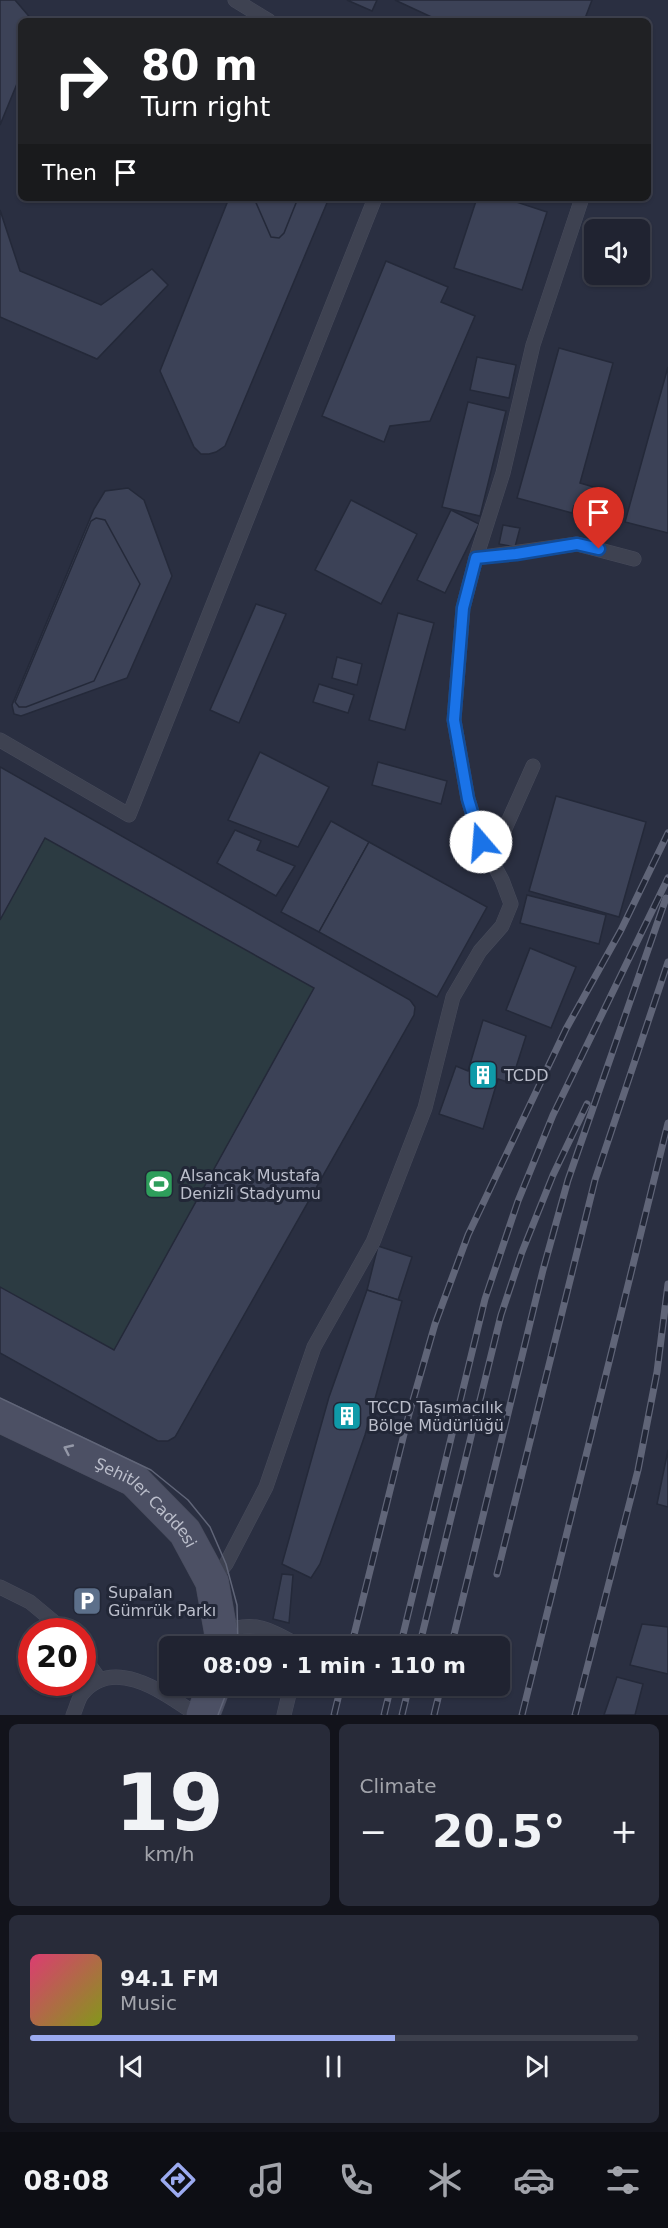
<!DOCTYPE html>
<meta charset="utf-8">
<style>
body{margin:0;font-family:"DejaVu Sans",sans-serif;background:#282b39;color:#f1f3f6;height:100vh;display:flex;flex-direction:column;font-size:22px;white-space:nowrap}
*{box-sizing:border-box;margin:0}
p{font-size:20px;color:#a2a4ab}
.icon{flex:none;width:33px;height:33px;fill:none;stroke:currentColor;stroke-width:2;stroke-linecap:round;stroke-linejoin:round}
.map{position:relative;height:1715px;overflow:hidden}
.panel{display:flex;flex-direction:column;gap:9px;padding:9px;background:#12131b;flex:1}
.panel>*{flex:none}
.hud{position:absolute;left:18px;top:18px;width:633px;height:183px;border-radius:9px;box-shadow:0 2px 4px #0004,0 0 0 2px #3d404d;background:#202124;color:#fff;overflow:hidden}
.controls{position:absolute;left:584px;top:219px;display:grid;gap:12px}
.controls a{display:grid;place-items:center;width:66px;height:66px;border-radius:9px;background:#202331;box-shadow:0 2px 4px #0004,0 0 0 2px #3d404d;font-size:30px}
.speed{position:absolute;left:18px;top:1618px;display:flex;gap:12px;font-size:30px;font-weight:700;text-align:center}
.speed>*{display:grid;place-content:center;width:78px;height:78px;border-radius:50%;background:#202331;box-shadow:0 2px 4px #0004,0 0 0 2px #3d404d;line-height:1}
.speed .limit{border:9px solid #d22;background:#fff;color:#111}
.pin{position:absolute;display:grid;place-items:center;width:51px;height:51px;color:#fff;margin:-62px -26px;border-radius:50% 50% 50% 0;rotate:-45deg;box-shadow:0 0 6px #0007}
.pin .icon{rotate:45deg}
.me{position:absolute;width:66px;margin:-33px;rotate:342deg;stroke-linejoin:round;filter:drop-shadow(0 0 4px #0008)}
.turn{display:flex;align-items:center;gap:21px;height:126px;padding:0 24px;font-size:27px}
.turn .icon{width:78px;height:78px;stroke-width:2.5}
.turn b{display:block;font-size:42px;line-height:51px}
.then{display:flex;align-items:center;height:57px;padding:0 24px;background:#0003;gap:12px;font-size:22px}
.big{font-size:45px;font-weight:700;line-height:1.1}
.panel .tile{flex:1;display:flex;flex-direction:column;justify-content:center;gap:9px;min-width:0;padding:0 21px;border-radius:9px;background:#282b39}
.panel .dial{align-items:center;gap:0}
.dial b{font-size:78px;line-height:1}
.song{display:flex;align-items:center;gap:18px}
.cover{width:72px;height:72px;border-radius:9px;background:linear-gradient(135deg,hsl(340 70% 55%),hsl(70 70% 35%))}
.played{height:6px;border-radius:3px;background:linear-gradient(90deg,#9baaf0 60%,#3d404d 60%)}
.keys{display:flex;justify-content:space-around;direction:ltr}
.heat{display:flex;justify-content:space-between;align-items:center;font-size:33px;direction:ltr}
.panel .tiles{flex:1;display:grid;gap:9px;grid-template-columns:1fr 1fr}
.tile:last-child{grid-column:span 2}
.trip{position:absolute;left:159px;top:1636px;width:351px;height:60px;border-radius:9px;background:#202331;box-shadow:0 2px 4px #0004,0 0 0 2px #3d404d;font-weight:700;line-height:60px;text-align:center}
.tabs{display:flex;height:96px;justify-content:space-around;align-items:center;background:#0d0e14;color:#a2a4ab}
.tabs .icon{width:42px;height:42px}
.tabs .selected{color:#9baaf0}
.tabs b{font-size:27px;color:#f1f3f6}
.map>svg:first-child{display:block}
</style>
<div class="map">
<svg width="668" height="1715" viewBox="0 0 668 1715">
<rect width="100%" height="100%" fill="#2a2f41"/>
<!-- green -->
<path fill="#2c3b42" d="M0,767L410,1000L415,1007L414,1015L175,1437L168,1441H158L0,1353Z"/>
<!-- building -->
<g fill="#3c4257" stroke="#242939" stroke-width="1.5">
<path d="M0,0H5L18,16L0,61Z"/>
<path d="M0,0H15L33,21H21V74L0,125Z"/>
<path d="M347,0H377L372,11Z"/>
<path d="M395,0H592L584,21H440Z"/>
<path d="M229,198H329L225,446L216,452L209,454H201L194,447L160,371Z"/>
<path d="M254,198H298L284,233L279,238L271,237Z"/>
<path d="M477,198H504L547,212L522,290L454,268Z"/>
<path d="M0,210L20,271L101,305L152,269L168,285L97,359L0,317Z"/>
<path d="M386,261L448,287L441,302L475,316L430,421L390,426L384,442L322,416Z"/>
<path d="M559,348L613,363L580,483L607,491L601,513L574,506L572,513L517,498Z"/>
<path d="M477,357L516,365L509,398L470,390Z"/>
<path d="M668,367V533L625,522Z"/>
<path d="M468,402L506,411L480,516L442,507Z"/>
<path d="M128,488L144,500L172,576L127,678L21,716L14,714L12,705L94,509L105,491Z"/>
<path d="M351,500L417,534L381,604L315,570Z"/>
<path d="M451,510L479,524L445,593L417,580Z"/>
<path d="M96,518L105,520L140,584L94,681L26,707H19L15,702L91,521Z"/>
<path d="M503,525L520,528L515,547L499,544Z"/>
<path d="M256,604L286,614L239,723L210,710Z"/>
<path d="M398,613L434,623L405,730L369,720Z"/>
<path d="M337,657L362,664L357,685L332,678Z"/>
<path d="M319,684L354,695L348,713L313,702Z"/>
<path d="M260,752L329,787L298,847L228,820Z"/>
<path d="M378,762L447,781L441,804L372,785Z"/>
<path d="M0,767L410,1000L415,1007L414,1015L175,1437L168,1441H158L0,1353V1287L114,1350L314,988L45,838L0,920Z"/>
<path d="M556,796L646,822L619,917L529,891Z"/>
<path d="M331,821L369,842L319,932L281,912Z"/>
<path d="M235,830L261,841L257,850L295,866L276,896L217,863Z"/>
<path d="M369,842L487,907L437,997L319,932Z"/>
<path d="M527,895L606,915L599,944L520,923Z"/>
<path d="M530,948L576,967L551,1028L506,1010Z"/>
<path d="M483,1020L526,1036L511,1083L498,1079L483,1129L439,1114L456,1066L468,1071Z"/>
<path d="M378,1246L412,1257L398,1300L367,1290Z"/>
<path d="M367,1290L402,1301L365,1435L320,1564L311,1578L282,1564L329,1397Z"/>
<path d="M668,1450V1507L657,1504Z"/>
<path d="M282,1574L293,1575L289,1623L273,1619Z"/>
<path d="M642,1624L668,1627V1674L630,1665Z"/>
<path d="M617,1677L643,1684L635,1715H604Z"/>
</g>
<g fill="none" stroke-linecap="round" stroke-linejoin="round">
<!-- lane casing -->
<g stroke="#474b5b" stroke-width="15">
<g id="lane">
<path d="M235,0L269,21"/>
<path d="M476,558L503,473L533,345L582,198"/>
<path d="M0,740L129,815L375,198"/>
<path d="M491,860L533,766"/>
<path d="M212,1582L226,1564L266,1487L314,1347L373,1242L425,1108L453,997L480,951L502,926L511,904L502,880L481,841L468,799L454,720L463,608L476,558L577,544L634,559"/>
<path d="M0,1587L30,1602L66,1632"/>
<path d="M222,1633C251,1620 268,1628 294,1643L296,1647"/>
<path d="M82,1655L100,1680"/>
<path d="M73,1715C76,1709 78,1699 82,1694C114,1654 167,1695 197,1715"/>
<path d="M284,1715L291,1686"/>
</g>
</g>
<!-- secondary casing -->
<g stroke="#474b5b" stroke-width="34">
<g id="secondary">
<path id="s1" d="M0,1416L134,1480L185,1532L212,1582L221,1633L219,1647"/>
<path d="M203,1715L214,1686"/>
</g>
</g>
<!-- lane -->
<use href="#lane" stroke="#3e4251" stroke-width="14"/>
<!-- secondary -->
<use href="#secondary" stroke="#4c5064" stroke-width="33"/>
<!-- tram -->
<g stroke="#606578" stroke-width="1.5">
<path d="M0,1398L151,1470L188,1500L210,1527L226,1564L237,1605L238,1647"/>
<path d="M218,1715L229,1686"/>
</g>
<!-- rail casing -->
<g stroke="#606578" stroke-width="7">
<g id="rail">
<path d="M497,1574L595,1180L668,962"/>
<path d="M351,1647L409,1414L435,1324L468,1235L566,1029L621,930L668,833"/>
<path d="M400,1647L485,1299L518,1201L553,1115L668,878"/>
<path d="M419,1647L501,1315L522,1252L553,1175L587,1104"/>
<path d="M451,1647L543,1270L568,1180L666,898"/>
<path d="M334,1715L341,1686"/>
<path d="M384,1715L391,1686"/>
<path d="M402,1715L409,1686"/>
<path d="M434,1715L441,1686"/>
<path d="M522,1715L668,1123"/>
<path d="M575,1715L638,1470L657,1372L668,1284"/>
</g>
</g>
<!-- rail -->
<use href="#rail" stroke="#222737" stroke-width="4.5" stroke-dasharray="14" stroke-linecap="butt"/>
</g>
<!-- one-way arrows -->
<defs><path id="oneway-chevron" d="M-2-3.5L2.5 0L-2 3.5" fill="none" stroke-width="1.6" stroke-linecap="round" stroke-linejoin="round" transform="scale(1.5)"/></defs>
<use stroke="#9498a7" href="#oneway-chevron" transform="translate(68 1449) rotate(-155)"/>
<g fill="none" stroke-linecap="round" stroke-linejoin="round">
<!-- route casing -->
<g stroke="#114b97" stroke-width="15">
<path id="route" d="M481,842L468,799L454,720L463,608L476,558L516,554L577,544L599,549"/>
</g>
<!-- route -->
<use href="#route" stroke="#1a73e8" stroke-width="10"/>
</g>
<!-- icons -->
<defs>
<g id="building-square" transform="scale(1.5)"><rect x="-9" y="-9" width="18" height="18" rx="4" fill="#0f9aa8" stroke="#222737"/><path d="M-4-6H4V6H1V3H-1V6H-4ZM-2.5-4.3h1.7v1.8h-1.7ZM.8-4.3h1.7v1.8H.8ZM-2.5-1h1.7V.8h-1.7ZM.8-1h1.7V.8H.8Z" fill="#fff"/></g>
<g id="stadium-square" transform="scale(1.5)"><rect x="-9" y="-9" width="18" height="18" rx="4" fill="#2e9e5b" stroke="#222737"/><path d="M0-5a6.5 5 0 1 0 0 10a6.5 5 0 1 0 0-10ZM-3.5-1.8h7v3.6h-7Z" fill="#fff"/></g>
<g id="parking-square" transform="scale(1.5)"><rect x="-9" y="-9" width="18" height="18" rx="4" fill="#5c6f8a" stroke="#222737"/><path d="M-3.5-5.5H1a3.5 3.5 0 0 1 0 7H-1V5.5H-3.5ZM-1-3.4V-.6H.8a1.4 1.4 0 0 0 0-2.8Z" fill="#fff"/></g>
</defs>
<g fill-rule="evenodd">
<use href="#building-square" x="483" y="1075"/>
<use href="#stadium-square" x="159" y="1184"/>
<use href="#building-square" x="347" y="1416"/>
<use href="#parking-square" x="87" y="1601"/>
</g>
<g text-anchor="middle" stroke-width="6" stroke-linejoin="round" paint-order="stroke">
<!-- poi labels -->
<g font-size="16" fill="#bbbecb" stroke="#222737" text-anchor="start">
<text x="504" y="1081">TCDD</text>
<text x="180" y="1181">Alsancak Mustafa<tspan x="180" dy="18">Denizli Stadyumu</tspan></text>
<text x="368" y="1413">TCCD Taşımacılık<tspan x="368" dy="18">Bölge Müdürlüğü</tspan></text>
<text x="108" y="1598">Supalan<tspan x="108" dy="18">Gümrük Parkı</tspan></text>
</g>
<!-- street labels -->
<g font-size="16" fill="#bbbecb" stroke="#222737">
<text dy="6" stroke="none"><textPath href="#s1" startOffset="172">Şehitler Caddesi</textPath></text>
</g>
</g>
</svg>
<div class="controls">
<a><svg class="icon" aria-label="sound" viewBox="0 0 24 24"><path d="M4 9h4l5-4v14l-5-4H4zM17 9q2 3 0 6"/></svg></a>
</div>
<div class="speed"><div class="limit">20</div></div>
<div class="pin" style="left:599px;top:549px;background:#d93025"><svg class="icon" aria-label="arrive" viewBox="0 0 24 24"><path d="M6 21V4h12l-3 4 3 4H6"/></svg></div>
<svg class="me" style="left:481px;top:842px" viewBox="-20 -20 40 40"><circle r="19" fill="#fff"/><path d="M0-13L10 11 0 6-10 11z" fill="#1a73e8"/></svg>
<div class="trip">08:09 · 1 min · 110 m</div>
<div class="hud">
<div class="turn"><svg class="icon" aria-label="right" viewBox="0 0 24 24"><path d="M7 20v-9h11M14 6l5 5-5 5"/></svg><div><b>80 m</b>Turn right</div></div>
<div class="then">Then<svg class="icon" aria-label="arrive" viewBox="0 0 24 24"><path d="M6 21V4h12l-3 4 3 4H6"/></svg></div>
</div>
</div>
<section class="panel">
<div class="tiles">
<div class="tile dial"><b>19</b><p>km/h</p></div>
<div class="tile"><p>Climate</p>
<div class="heat"><a>−</a><b class="big">20.5°</b><a>+</a></div>
</div>
<div class="tile">
<div class="song"><i class="cover"></i><div><b>94.1 FM</b><p>Music</p></div></div>
<div class="played"></div>
<div class="keys"><svg class="icon" aria-label="previous" viewBox="0 0 24 24"><path d="M18 5L8 12l10 7zM5 5v14"/></svg><svg class="icon" aria-label="pause" viewBox="0 0 24 24"><path d="M8 5v14M16 5v14"/></svg><svg class="icon" aria-label="next" viewBox="0 0 24 24"><path d="M6 5l10 7-10 7zM19 5v14"/></svg></div>
</div>
</div>
</section>
<nav class="tabs">
<b>08:08</b>
<svg class="icon selected" aria-label="directions" viewBox="0 0 24 24"><path d="M12 3l9 9-9 9-9-9zM9 14v-3h6M13 9l2 2-2 2"/></svg>
<svg class="icon" aria-label="music" viewBox="0 0 24 24"><path d="M9 18V5l10-2v13"/><circle cx="6" cy="18" r="3"/><circle cx="16" cy="16" r="3"/></svg>
<svg class="icon" aria-label="phone" viewBox="0 0 24 24"><path d="M5 4h4l2 5-3 2q2 4 5 5l2-3 5 2v4C11 20 4 13 5 4z"/></svg>
<svg class="icon" aria-label="climate" viewBox="0 0 24 24"><path d="M12 3v18M4 7l16 10M4 17L20 7"/></svg>
<svg class="icon" aria-label="car" viewBox="0 0 24 24"><path d="M5 17H2v-5l4-1 3-4h7l3 4 3 1v5h-3M9 17h6M6 11h13"/><circle cx="7" cy="17" r="2"/><circle cx="17" cy="17" r="2"/></svg>
<svg class="icon" aria-label="filters" viewBox="0 0 24 24"><path d="M4 7h16M4 17h16"/><circle cx="9" cy="7" r="2"/><circle cx="15" cy="17" r="2"/></svg>
</nav>
